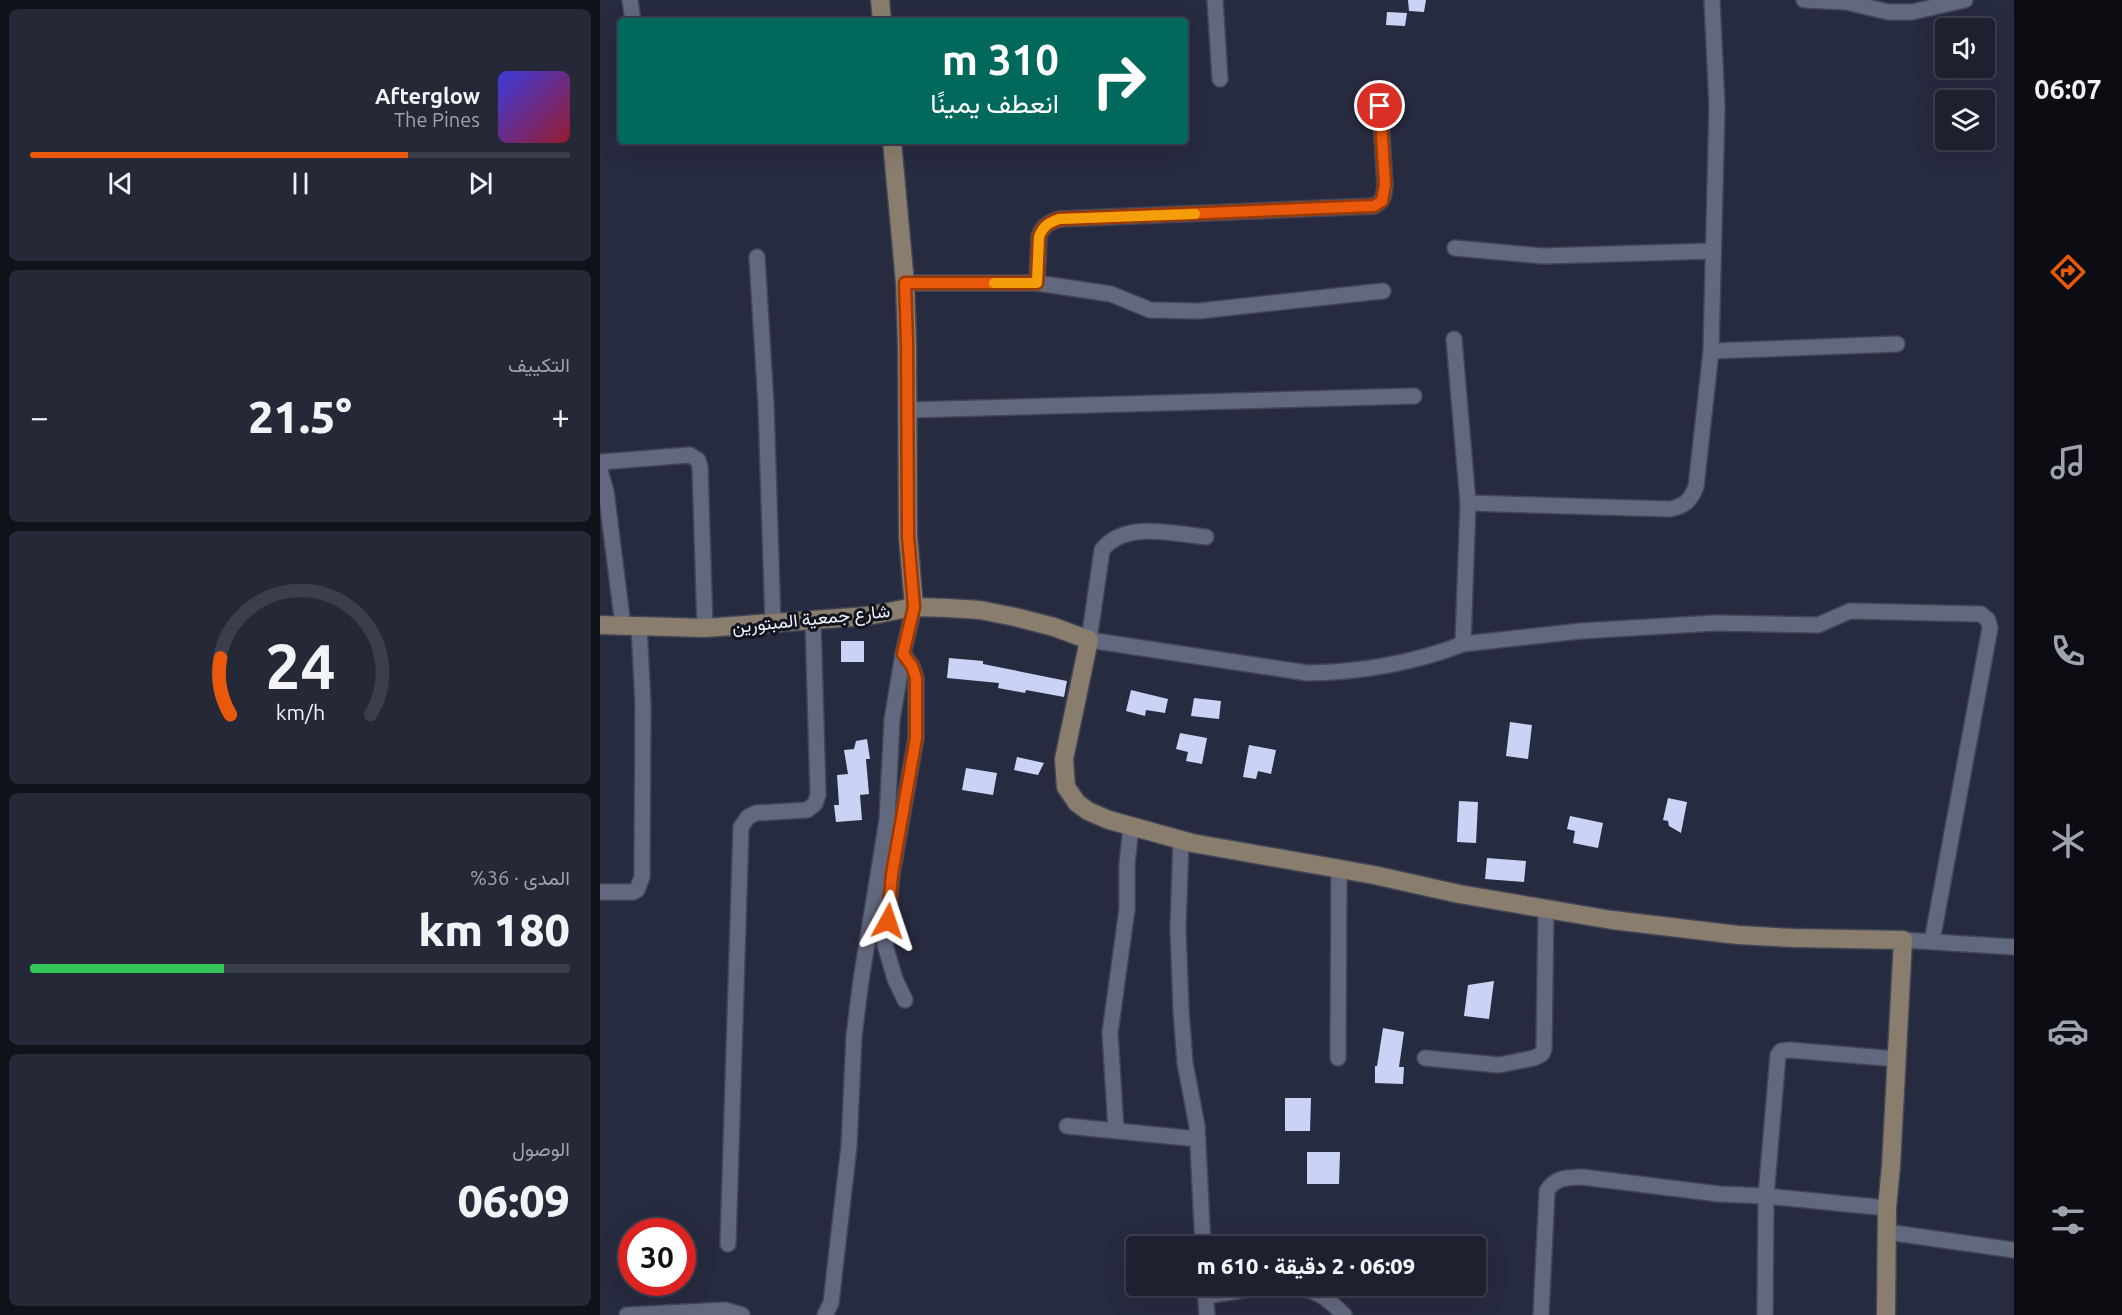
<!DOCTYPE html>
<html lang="ar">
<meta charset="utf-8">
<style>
body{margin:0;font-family:Ubuntu,Vazirmatn,sans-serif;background:#252837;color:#f1f3f6;direction:rtl;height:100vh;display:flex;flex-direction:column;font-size:22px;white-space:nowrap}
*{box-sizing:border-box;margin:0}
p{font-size:20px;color:#a0a3aa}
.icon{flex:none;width:33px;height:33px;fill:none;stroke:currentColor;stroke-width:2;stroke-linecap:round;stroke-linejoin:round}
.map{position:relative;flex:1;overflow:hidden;direction:ltr}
.details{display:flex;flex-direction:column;gap:9px;padding:9px;background:#10121a;width:600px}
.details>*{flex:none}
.top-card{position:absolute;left:18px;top:18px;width:570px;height:126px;border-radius:6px;box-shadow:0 6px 24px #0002,0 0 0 2px #3b3e4b;direction:rtl;background:#00695c;color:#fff;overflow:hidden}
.tools{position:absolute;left:1335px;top:18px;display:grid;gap:12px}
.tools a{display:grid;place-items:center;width:60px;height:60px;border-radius:6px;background:#1d202f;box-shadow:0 6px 24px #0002,0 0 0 2px #3b3e4b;font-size:30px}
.speed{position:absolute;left:18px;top:1218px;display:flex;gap:12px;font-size:30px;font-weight:700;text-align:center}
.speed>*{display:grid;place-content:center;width:78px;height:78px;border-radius:50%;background:#1d202f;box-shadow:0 6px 24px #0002,0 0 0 2px #3b3e4b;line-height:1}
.speed .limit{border:9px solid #d22;background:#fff;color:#111}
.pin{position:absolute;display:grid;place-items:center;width:51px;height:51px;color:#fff;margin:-26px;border:3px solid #fff;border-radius:50%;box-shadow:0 2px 6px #0007}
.me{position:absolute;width:66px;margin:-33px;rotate:5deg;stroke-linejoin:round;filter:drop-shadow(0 0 4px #0008)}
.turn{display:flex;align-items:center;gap:21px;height:126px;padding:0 30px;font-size:27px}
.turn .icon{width:78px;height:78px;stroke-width:2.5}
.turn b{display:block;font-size:42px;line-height:51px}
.big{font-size:45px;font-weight:800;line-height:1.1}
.details .card{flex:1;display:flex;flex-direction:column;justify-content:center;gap:9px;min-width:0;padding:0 21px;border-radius:9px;background:#252837}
.details .dial{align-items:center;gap:0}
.dial svg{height:156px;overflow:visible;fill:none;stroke:#3b3e4b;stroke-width:7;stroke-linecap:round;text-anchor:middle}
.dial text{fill:#f1f3f6;stroke:none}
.song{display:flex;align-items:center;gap:18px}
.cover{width:72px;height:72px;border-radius:9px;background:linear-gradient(135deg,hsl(240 70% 55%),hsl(350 70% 35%))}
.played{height:6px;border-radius:3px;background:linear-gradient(90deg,#ea580c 70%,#3b3e4b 70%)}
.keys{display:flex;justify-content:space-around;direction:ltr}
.heat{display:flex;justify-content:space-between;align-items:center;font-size:33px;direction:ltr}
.charge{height:9px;border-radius:4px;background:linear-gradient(90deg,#34c759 36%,#3b3e4b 0)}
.trip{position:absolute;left:526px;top:1236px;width:360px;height:60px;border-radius:6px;background:#1d202f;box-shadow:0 6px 24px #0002,0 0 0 2px #3b3e4b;font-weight:800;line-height:60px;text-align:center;direction:rtl}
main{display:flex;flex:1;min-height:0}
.dock{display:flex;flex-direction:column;width:108px;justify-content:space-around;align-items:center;background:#0c0d13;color:#a0a3aa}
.dock .icon{width:42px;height:42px}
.dock .active{color:#ea580c}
.dock b{font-size:27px;color:#f1f3f6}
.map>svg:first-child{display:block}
</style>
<main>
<nav class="dock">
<b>06:07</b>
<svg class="icon active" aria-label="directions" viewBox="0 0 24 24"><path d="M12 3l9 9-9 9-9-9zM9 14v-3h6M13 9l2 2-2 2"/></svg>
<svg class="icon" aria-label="music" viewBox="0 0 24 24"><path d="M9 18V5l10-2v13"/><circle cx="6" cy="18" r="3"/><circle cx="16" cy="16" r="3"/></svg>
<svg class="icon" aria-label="phone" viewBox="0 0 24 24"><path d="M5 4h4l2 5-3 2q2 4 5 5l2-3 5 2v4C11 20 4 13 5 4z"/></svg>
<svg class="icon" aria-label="climate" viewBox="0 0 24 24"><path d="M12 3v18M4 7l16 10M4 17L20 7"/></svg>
<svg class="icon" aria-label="car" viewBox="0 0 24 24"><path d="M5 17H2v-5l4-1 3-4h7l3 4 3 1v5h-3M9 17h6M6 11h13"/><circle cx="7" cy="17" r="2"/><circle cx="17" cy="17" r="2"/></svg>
<svg class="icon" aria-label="filters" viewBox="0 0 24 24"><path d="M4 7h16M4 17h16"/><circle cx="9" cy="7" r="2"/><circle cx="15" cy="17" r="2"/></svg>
</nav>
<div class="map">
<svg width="1414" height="1315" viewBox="0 0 1414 1315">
<rect width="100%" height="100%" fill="#272b3f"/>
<!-- building -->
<g fill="#cad3f5">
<path d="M808,0H826L824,12L809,11Z"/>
<path d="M787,12L807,13L805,26L786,25Z"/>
<rect x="241" y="641" width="23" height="21"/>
<path d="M349,658L383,661V664L467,681L464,697L426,690L425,693L398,688L399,683L347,678Z"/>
<path d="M531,690L568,699L565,713L546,710L545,716L526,711Z"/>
<path d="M594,698L621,701L619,719L591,716Z"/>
<path d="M910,722L932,725L928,759L906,756Z"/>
<path d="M580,733L607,738L602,764L586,761L588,752L576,749Z"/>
<path d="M267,739L270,759H266L269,794L260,795L262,820L236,822L234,805H239L237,775L248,774L244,750L254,749L256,741Z"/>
<path d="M649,745L676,750L671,774L658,771L656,779L643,777Z"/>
<path d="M417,757L444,763L438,775L414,770Z"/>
<path d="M366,768L397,773L393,795L362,790Z"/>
<path d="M1068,798L1087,802L1081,833L1069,826L1068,821L1063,820Z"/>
<path d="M859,801L878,802L876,843L857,842Z"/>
<path d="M970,816L1003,823L998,848L973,843L975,831L967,829Z"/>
<path d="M887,858L926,861L924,882L885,879Z"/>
<path d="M894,981L889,1019L864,1016L868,985Z"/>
<path d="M783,1028L804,1032L799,1067H804L803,1084L775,1083V1066H777Z"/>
<path d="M685,1098H711L710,1131H685Z"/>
<path d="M707,1152H740L739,1184H707Z"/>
</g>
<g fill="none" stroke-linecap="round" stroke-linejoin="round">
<!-- street casing -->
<g stroke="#414555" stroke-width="18">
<g id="street">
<path d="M30,0L33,21"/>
<path d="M615,0L620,79"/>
<path d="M1204,0L1246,2L1288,12H1312L1365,0"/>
<path d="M855,248L943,256L1113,251"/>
<path d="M157,257L166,405L173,624"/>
<path d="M305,283H437L511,294L550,310L599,311L783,291"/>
<path d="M437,283L439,236C443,225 449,223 459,219L774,206C784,201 784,195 785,185L780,106"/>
<path d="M1111,351L1297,344"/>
<path d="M308,410L814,396"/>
<path d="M0,462L90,455L98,460L100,467L105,628"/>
<path d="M0,471L6,491L23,626"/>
<path d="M868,503L1070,509C1085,506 1090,501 1096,487L1111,351L1117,106L1112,0"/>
<path d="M606,537C574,534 525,520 502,550L489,640L708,673C760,672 814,663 863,644L868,503L854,339"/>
<path d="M863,644L981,631L1115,623L1218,625L1250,611L1381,614L1388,620L1390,628L1332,941"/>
<path d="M303,654L312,666L316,678V738L292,874L285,945L295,979L305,1000"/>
<path d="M581,840L578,928L581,1010L585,1063L597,1126L603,1246"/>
<path d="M0,892H33L37,890L42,877L43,704L39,626"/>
<path d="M1303,940L1414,947"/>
<path d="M738,1058L739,869"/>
<path d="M825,1058L899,1065L934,1058L942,1054L944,1049L946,909"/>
<path d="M467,1126L598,1139"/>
<path d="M516,1130L510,1033L527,909V864L531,827"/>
<path d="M1287,1232L1414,1250"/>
<path d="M128,1244L141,827L148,817L156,813L207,810L215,804L218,795L213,621"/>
<path d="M605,1286L607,1315"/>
<path d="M688,1286C712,1287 728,1298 744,1315"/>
<path d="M606,1296L668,1286"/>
<path d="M27,1315L125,1310L142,1315"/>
<path d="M225,1315L231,1303L249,1146L254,1036L261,980L287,820L292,720L303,654L314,607"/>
<path d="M941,1315L947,1191C955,1177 967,1178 982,1177L1119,1194L1166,1196L1287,1208"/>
<path d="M1165,1315L1166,1196L1178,1055L1181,1051L1190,1050L1297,1059"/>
</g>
</g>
<!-- secondary casing -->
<g stroke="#414555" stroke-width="21">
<g id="secondary">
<path d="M280,0L282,21"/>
<path d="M292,141L305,283L307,343L308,536L314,607"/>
<path d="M0,625L105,628L267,616L314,607L348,608L380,610L415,617L454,627L489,640L464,759L466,787L477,803L488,811L509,820L592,843L774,875L859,894L1012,920L1138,935L1194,938L1303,940L1291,1166L1287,1208L1286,1315"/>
</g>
</g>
<!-- street -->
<use href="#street" stroke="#62687e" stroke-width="15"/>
<!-- secondary -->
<use href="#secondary" stroke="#897d6d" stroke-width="18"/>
</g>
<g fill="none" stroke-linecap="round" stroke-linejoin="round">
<!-- route casing -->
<g stroke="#983908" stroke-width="15">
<path id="route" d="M288,921L292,874L316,738V678L312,666L303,654L314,607L308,536L307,343L305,283H437L439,237C443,225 449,223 459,219L774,206L782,201L785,184L780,106"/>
</g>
<!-- route -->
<use href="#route" stroke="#ea580c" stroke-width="10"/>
<!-- slow -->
<path stroke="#f59e0b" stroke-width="10" d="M394,283H437L439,237C443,225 449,223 459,219L595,214"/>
</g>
<g text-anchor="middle" stroke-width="6" stroke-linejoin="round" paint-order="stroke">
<!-- street labels -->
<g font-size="18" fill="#eef2ff" stroke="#12141d">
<text transform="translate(211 619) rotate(-6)" y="6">شارع جمعية المبتورين</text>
</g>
</g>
</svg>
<div class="tools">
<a><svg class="icon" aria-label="sound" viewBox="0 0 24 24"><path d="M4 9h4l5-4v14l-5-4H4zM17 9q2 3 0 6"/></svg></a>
<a><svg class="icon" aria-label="layers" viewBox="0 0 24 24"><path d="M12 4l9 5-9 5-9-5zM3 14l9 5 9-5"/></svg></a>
</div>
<div class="speed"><div class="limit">30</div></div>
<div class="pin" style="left:780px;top:106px;background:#d93025"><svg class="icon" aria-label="arrive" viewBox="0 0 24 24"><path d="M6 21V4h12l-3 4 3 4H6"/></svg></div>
<svg class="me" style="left:288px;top:921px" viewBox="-20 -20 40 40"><path d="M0-17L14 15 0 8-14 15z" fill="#ea580c" stroke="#fff" stroke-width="4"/></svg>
<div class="trip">06:09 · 2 دقيقة · 610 m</div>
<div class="top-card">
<div class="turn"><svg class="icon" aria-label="right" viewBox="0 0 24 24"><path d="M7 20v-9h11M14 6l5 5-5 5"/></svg><div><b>310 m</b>انعطف يمينًا</div></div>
</div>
</div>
<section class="details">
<div class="card">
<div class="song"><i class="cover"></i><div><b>Afterglow</b><p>The Pines</p></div></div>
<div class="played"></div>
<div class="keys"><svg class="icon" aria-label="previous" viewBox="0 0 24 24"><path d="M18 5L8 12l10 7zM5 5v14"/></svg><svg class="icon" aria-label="pause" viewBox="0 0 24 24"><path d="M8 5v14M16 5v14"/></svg><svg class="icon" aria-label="next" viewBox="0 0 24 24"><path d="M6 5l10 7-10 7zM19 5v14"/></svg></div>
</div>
<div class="card"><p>التكييف</p>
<div class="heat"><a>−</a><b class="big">21.5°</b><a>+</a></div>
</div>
<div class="card dial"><svg viewBox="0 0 100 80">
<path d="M14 69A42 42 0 1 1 86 69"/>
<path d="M14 69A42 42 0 0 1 9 40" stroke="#ea580c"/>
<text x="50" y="56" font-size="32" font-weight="700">24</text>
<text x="50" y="72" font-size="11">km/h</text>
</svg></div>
<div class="card"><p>المدى · 36%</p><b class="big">180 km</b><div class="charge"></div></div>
<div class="card"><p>الوصول</p><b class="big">06:09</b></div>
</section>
</main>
